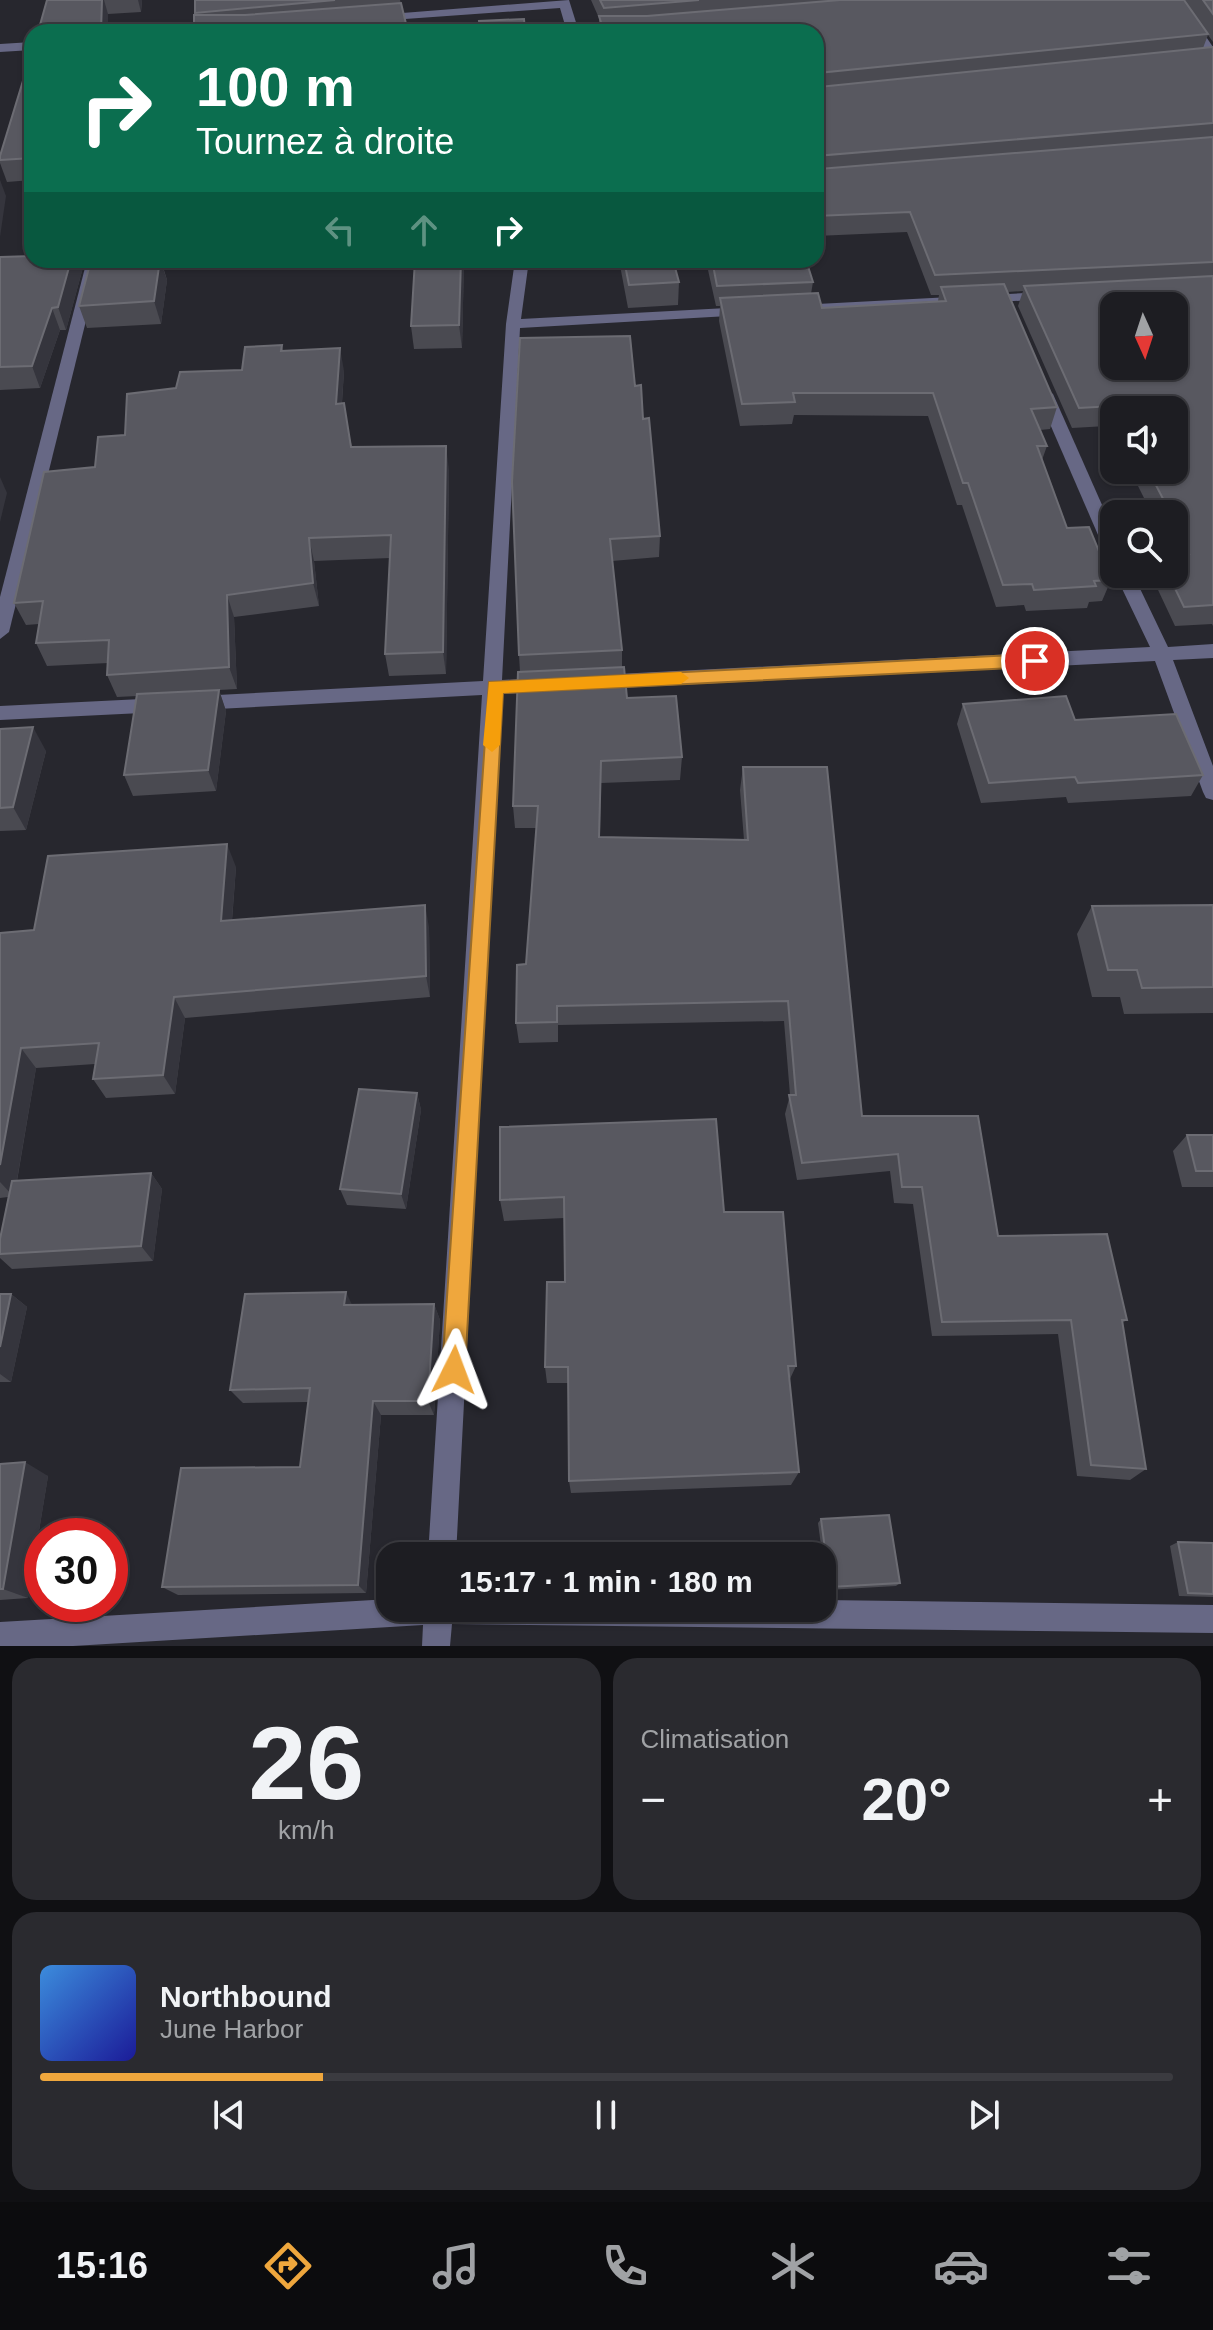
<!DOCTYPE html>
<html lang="fr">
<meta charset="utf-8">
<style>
body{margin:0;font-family:Arial,sans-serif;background:#2a2a2f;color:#f1f3f6;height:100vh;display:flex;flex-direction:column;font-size:30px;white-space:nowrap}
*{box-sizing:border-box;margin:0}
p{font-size:26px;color:#a0a2a5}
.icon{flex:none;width:44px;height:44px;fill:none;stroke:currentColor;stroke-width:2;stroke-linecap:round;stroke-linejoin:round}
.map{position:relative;height:1646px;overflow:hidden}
.details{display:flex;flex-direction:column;gap:12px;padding:12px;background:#101013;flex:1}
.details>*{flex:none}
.hud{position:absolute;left:24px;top:24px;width:800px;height:244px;border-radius:24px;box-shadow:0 2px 6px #0004,0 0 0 2px #3b3b40;background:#0b6e4f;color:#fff;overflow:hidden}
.needle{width:52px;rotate:177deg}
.buttons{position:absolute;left:1100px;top:292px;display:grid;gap:16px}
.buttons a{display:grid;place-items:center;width:88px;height:88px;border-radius:16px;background:#1d1d22;box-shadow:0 2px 6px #0004,0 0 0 2px #3b3b40;font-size:40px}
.speed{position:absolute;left:24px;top:1518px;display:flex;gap:16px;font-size:40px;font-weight:700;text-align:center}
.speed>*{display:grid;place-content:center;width:104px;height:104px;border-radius:50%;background:#1d1d22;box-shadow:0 2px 6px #0004,0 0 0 2px #3b3b40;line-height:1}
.speed .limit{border:12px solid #d22;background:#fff;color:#111}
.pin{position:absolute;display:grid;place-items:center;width:68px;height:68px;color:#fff;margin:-34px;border:4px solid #fff;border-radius:50%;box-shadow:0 2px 8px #0007}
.me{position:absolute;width:88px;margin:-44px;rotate:3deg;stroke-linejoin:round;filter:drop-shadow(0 0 6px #0008)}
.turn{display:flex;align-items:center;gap:28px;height:168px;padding:0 40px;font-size:36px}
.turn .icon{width:104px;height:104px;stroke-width:2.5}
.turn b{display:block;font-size:56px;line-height:68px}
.lanes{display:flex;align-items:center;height:76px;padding:0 40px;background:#0003;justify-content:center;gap:40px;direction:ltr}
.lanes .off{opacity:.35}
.big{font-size:60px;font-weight:800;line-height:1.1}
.details .card{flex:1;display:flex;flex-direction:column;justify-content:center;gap:12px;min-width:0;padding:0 28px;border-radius:24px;background:#2a2a2f}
.details .dial{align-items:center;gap:0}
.dial b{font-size:104px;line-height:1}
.song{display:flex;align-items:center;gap:24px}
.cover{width:96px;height:96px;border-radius:12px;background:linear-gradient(135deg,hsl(210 70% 55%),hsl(240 70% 35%))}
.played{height:8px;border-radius:4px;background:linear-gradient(90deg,#efa73d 25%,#3b3b40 25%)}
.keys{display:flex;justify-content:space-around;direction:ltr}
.heat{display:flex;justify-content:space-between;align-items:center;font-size:44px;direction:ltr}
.details .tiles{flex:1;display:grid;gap:12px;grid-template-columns:1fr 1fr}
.card:last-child{grid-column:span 2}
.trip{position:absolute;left:376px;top:1542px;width:460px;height:80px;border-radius:24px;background:#1d1d22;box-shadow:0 2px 6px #0004,0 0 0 2px #3b3b40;font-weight:800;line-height:80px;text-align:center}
.dock{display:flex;height:128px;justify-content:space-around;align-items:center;background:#0c0c0e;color:#a0a2a5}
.dock .icon{width:56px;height:56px}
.dock .active{color:#efa73d}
.dock b{font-size:36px;color:#f1f3f6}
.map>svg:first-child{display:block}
</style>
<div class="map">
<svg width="1213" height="1646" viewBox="0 0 1213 1646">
<rect width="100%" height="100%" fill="#27272e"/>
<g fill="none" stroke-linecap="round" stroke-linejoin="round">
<!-- minor -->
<g fill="#676885" fill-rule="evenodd">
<path d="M569,0L579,32H567L560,8L377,21L371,18L377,15Z"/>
<path d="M1169,0H1181L1213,47V59L1209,57Z"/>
<path d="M32,42V50L0,52V44Z"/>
<path d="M87,260H101L9,632L0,639V597Z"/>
<path d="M515,260H529L521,319L746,307L753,311L746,315L520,328L502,680L542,678L551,685L542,692L501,694L456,1556H428L482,695L198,710L189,703L198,696L483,681L506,324Z"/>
<path d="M1045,292L1050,293V299L798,313L791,309L798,305Z"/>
<path d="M1045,389L1053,394L1114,532V557L1105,551L1037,394Z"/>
<path d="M1115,574H1133L1168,647L1213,644V658L1173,660L1213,766V800L1206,798L1203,792L1155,661L598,689L589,682L598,675L1150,647Z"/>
<path d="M162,698L171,705L162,712L0,720V706Z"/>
<path d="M390,1599V1608H822V1600L1213,1605V1633L452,1624L450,1646H422L423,1625L73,1646H0V1622Z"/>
</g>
</g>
<!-- wall -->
<g fill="#4a4a51">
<path d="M47,0H142L141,12L108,14V32H38Z"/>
<path d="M195,0H400L408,32L195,15Z"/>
<path d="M591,0H1213V42L1208,35L1203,48L1213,47V626L1212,624L1175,626L1151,575L1174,574V514H1152L1130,470H1174V410H1114V440L1107,426L1072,428L1018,306L1023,291L1007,292L1057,407L1050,429L1040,430L1047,446L1042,460L1067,528L1111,580L1102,601L1089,602L1087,608L1026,611L1024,605L996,607L962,505H957L928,416L794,415L792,424L740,426L719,321L720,306H716L708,270L709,260H806L813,282L811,294L822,308L938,301L939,295H931L907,232L816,236V32H599V18Z"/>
<path d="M32,71V180L7,182L0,163V156Z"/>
<path d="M0,257L85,260L66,330H60L40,388L0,390Z"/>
<path d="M91,260H118V261L161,260L167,280L161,324L87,328L79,306Z"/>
<path d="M464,260L462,348L414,349L411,326Z"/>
<path d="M619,260H673L679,282L678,305L628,308Z"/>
<path d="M282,345L283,350L344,371L342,403L352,447L449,470L446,674L389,676L385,654L390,558L314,561L319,606L234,617L237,689L219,690L226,711L216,791L133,796L124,775L137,696L117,697L107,675L108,663L47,666L36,643L39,624L26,625L14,603L95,467L125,435L176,388L242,370Z"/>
<path d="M635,386L643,419L660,536L659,557L612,561L622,650V667L627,698L682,757L680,780L601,783L600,837L744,840L740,790L743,767L862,1116L998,1236L1127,1320L1122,1323L1146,1469L1130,1480L1077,1476L1058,1334L932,1336L913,1204L894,1203L890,1171L797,1180L785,1114L790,1095L784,1021L558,1025V1042L519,1043L516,1023L526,964L537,828H515L513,806L520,672L519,655Z"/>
<path d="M963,704L1075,720L1203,775L1191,796L1068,803L1066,797L981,803L957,724Z"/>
<path d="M0,729L46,751L26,830L0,831Z"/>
<path d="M236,867L232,921L429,927L430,997L185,1018L175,1094L106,1098L93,1079L95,1064L36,1068L17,1181L151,1173L162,1189L153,1261L12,1269L0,1258V1239L8,1197L0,1198V933L34,930Z"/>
<path d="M1213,905V1013L1124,1014L1120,997H1092L1077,934L1092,906Z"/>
<path d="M417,1093L421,1110L406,1209L347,1205L340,1189Z"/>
<path d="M500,1127L724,1212L796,1366L789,1381L799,1472L791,1485L571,1493L569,1481L568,1383H547L545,1367L565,1282L564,1218L504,1221L500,1200Z"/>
<path d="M1187,1135H1213V1187H1182L1173,1151Z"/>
<path d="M0,1294H11L27,1307L11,1382H0Z"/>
<path d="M434,1304L440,1320L434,1415H381L366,1593L178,1595L162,1587L300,1467L308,1402L243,1403L230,1390L352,1305Z"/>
<path d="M0,1464L48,1476L28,1598L0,1600Z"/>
<path d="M821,1519L900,1583L896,1586L827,1590L818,1523Z"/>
<path d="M1178,1542L1213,1543V1597L1179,1596L1170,1546Z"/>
</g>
<!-- shaded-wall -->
<g fill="#35353d">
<path d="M102,0H104L108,14V32H101Z"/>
<path d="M138,0H142L141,12Z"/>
<path d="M0,180L6,196L0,237Z"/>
<path d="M71,260H85L66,330L58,307Z"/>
<path d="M160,260L167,280L161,324L154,301Z"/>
<path d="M461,260H464L462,348L459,325Z"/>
<path d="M52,308L60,330L40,388L32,366Z"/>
<path d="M340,348L344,371L340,427L336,404Z"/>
<path d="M446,446L449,470L446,674L443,652Z"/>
<path d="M0,477L7,493L0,522Z"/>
<path d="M309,538L314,561L319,606L313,583Z"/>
<path d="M227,595L234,617L237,689L229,667Z"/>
<path d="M219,690L226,711L216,791L208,770Z"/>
<path d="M33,727L46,751L26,830L13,807Z"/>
<path d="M227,844L236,867L230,943L221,921Z"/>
<path d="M425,905L429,927L430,997L426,976Z"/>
<path d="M174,997L185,1018L175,1094L163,1075Z"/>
<path d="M21,1048L36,1068L14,1197L0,1182V1165Z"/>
<path d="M417,1093L421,1110L406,1209L401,1194Z"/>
<path d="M151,1173L162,1189L153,1261L141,1246Z"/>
<path d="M346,1292L354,1309L344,1305Z"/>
<path d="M11,1294L27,1307L11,1382L0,1374V1347Z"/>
<path d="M434,1304L440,1320L434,1415L428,1401Z"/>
<path d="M373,1401L381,1415L366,1593L358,1585Z"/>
<path d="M25,1462L48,1476L28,1598L3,1589Z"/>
</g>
<!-- building -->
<g fill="#585860" stroke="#6c6c73" stroke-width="2" fill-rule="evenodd">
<path d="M47,0H102L101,32H38Z"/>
<path d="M195,0H335L195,13Z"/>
<path d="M600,0H699L604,8Z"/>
<path d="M840,0H1184L1208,34L818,73L816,81V32H604L599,16H647Z"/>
<path d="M1203,0H1213V14Z"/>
<path d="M401,3L408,32H194V15H245Z"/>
<path d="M524,19L525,32H480L479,21Z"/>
<path d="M1213,47V123L816,156L819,169L1213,137V262L935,275L910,212L816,216V84L819,87Z"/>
<path d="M26,71H32V158L0,160V156Z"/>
<path d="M32,256V260H71L58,307L52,308L32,366L0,367V257Z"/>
<path d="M91,260H110V262L160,260L154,301L79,306Z"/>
<path d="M415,260H461L459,325L411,326Z"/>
<path d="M624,260H673L679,282L629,285Z"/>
<path d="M712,260H806L813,282L717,286Z"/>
<path d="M1213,276V605L1184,607L1168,574H1174V554H1189L1174,521V514H1171L1148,470H1174V410H1116L1114,406L1079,408L1024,286ZM1114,306H1174V366H1114Z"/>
<path d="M1004,284L1057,407L1031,409L1047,446H1037L1067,528L1089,527L1111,580L1094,581L1096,586L1034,590L1032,584L1003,585L968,483H963L933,393H793L795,402L742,404L720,298L818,293L822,308L946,301L941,287Z"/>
<path d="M630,336L635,386L641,385L643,419L649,418L660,536L610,539L622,650L519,655L512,482L520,338Z"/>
<path d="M282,345L281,351L340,348L336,404L344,403L351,447L446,446L443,652L385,654L391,535L309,538L313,583L227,595L229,667L107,675L109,640L36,643L43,601L14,603L44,472L95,467L98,437L125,435L127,394L176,388L180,372L242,370L245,347Z"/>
<path d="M624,667L627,698L676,696L682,757L601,761L599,837L748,840L743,767H827L862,1116H978L998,1236L1107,1234L1127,1320H1122L1146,1469L1091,1465L1071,1320L942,1322L922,1187H902L898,1154L802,1163L789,1095H796L788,1001L557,1006V1022L516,1023L517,965L526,964L538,806H513L518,672Z"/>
<path d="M219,690L208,770L124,775L137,694Z"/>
<path d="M1066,696L1075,720L1176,714L1203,775L1078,783L1075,777L989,783L963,704Z"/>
<path d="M33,727L13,807L0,808V729Z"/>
<path d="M227,844L221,921L425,905L426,976L174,997L163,1075L93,1079L99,1043L21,1048L0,1165V933L34,930L48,856Z"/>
<path d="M1213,905V987L1142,988L1137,970H1108L1092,906Z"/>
<path d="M359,1089L417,1093L401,1194L340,1189Z"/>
<path d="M716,1119L724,1212H783L796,1366H788L799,1472L569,1481L568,1367H545L547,1282H565L564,1197L500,1200V1127Z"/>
<path d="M1187,1135H1213V1171H1196Z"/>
<path d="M151,1173L141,1246L0,1254V1239L12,1181Z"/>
<path d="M346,1292L344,1305L434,1304L428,1401H373L358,1585L162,1587L181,1468L300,1467L310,1388L230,1390L245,1294Z"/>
<path d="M0,1294H11L0,1347Z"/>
<path d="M25,1462L3,1589H0V1464Z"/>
<path d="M889,1515L900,1583L830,1587L821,1519Z"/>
<path d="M1178,1542L1213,1543V1594L1188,1593Z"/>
</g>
<!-- route -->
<path fill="#efa73d" stroke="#9b6d28" stroke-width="2" d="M1035,654L1043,661L1035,667L503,693L465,1370L462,1378L454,1382L445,1378L442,1370L489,682Z"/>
<!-- slow -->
<path fill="#f59e0b" d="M681,672L689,678L681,684L503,693L500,745L492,752L483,745L489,682Z"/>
</svg>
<div class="buttons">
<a><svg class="needle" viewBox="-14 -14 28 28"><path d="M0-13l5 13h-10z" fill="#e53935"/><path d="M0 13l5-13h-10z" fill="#a0a2a5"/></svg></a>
<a><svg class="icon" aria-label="sound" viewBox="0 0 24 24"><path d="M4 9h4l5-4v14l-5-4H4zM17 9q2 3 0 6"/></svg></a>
<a><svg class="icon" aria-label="search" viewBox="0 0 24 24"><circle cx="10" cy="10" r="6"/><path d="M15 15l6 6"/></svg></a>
</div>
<div class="speed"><div class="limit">30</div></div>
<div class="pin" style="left:1035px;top:661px;background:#d93025"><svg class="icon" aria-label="arrive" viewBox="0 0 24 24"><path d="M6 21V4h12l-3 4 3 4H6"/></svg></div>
<svg class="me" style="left:454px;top:1370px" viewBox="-20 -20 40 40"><path d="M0-17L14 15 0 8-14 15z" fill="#efa73d" stroke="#fff" stroke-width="4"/></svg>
<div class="trip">15:17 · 1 min · 180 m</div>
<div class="hud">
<div class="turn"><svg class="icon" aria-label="right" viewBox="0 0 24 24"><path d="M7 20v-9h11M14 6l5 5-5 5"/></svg><div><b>100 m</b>Tournez à droite</div></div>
<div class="lanes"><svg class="icon off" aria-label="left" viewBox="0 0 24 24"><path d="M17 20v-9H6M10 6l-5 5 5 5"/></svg><svg class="icon off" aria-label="ahead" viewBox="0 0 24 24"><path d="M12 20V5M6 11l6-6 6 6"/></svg><svg class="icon" aria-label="right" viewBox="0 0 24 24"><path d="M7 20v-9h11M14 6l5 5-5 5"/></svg></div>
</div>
</div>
<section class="details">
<div class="tiles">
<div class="card dial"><b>26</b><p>km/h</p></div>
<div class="card"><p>Climatisation</p>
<div class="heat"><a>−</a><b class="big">20°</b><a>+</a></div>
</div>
<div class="card">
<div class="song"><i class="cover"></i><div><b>Northbound</b><p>June Harbor</p></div></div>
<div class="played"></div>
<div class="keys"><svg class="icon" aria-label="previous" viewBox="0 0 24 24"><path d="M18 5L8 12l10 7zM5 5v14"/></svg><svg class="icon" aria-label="pause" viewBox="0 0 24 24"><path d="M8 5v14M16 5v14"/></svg><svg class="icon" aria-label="next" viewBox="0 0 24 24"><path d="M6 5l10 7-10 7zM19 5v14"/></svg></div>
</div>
</div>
</section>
<nav class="dock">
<b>15:16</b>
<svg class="icon active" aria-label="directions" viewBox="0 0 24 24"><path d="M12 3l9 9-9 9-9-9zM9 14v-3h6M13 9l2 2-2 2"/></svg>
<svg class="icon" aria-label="music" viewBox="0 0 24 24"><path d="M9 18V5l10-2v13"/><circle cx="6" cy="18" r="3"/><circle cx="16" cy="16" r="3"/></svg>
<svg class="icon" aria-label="phone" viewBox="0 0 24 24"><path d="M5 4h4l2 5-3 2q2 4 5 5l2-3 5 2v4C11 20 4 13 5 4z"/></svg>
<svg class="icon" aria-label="climate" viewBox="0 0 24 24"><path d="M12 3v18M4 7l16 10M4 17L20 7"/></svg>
<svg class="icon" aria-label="car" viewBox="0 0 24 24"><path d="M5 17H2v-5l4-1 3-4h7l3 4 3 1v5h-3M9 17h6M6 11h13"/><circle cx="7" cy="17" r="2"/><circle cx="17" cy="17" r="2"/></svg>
<svg class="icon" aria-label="filters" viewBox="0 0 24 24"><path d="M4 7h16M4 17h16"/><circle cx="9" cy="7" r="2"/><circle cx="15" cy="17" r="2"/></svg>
</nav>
